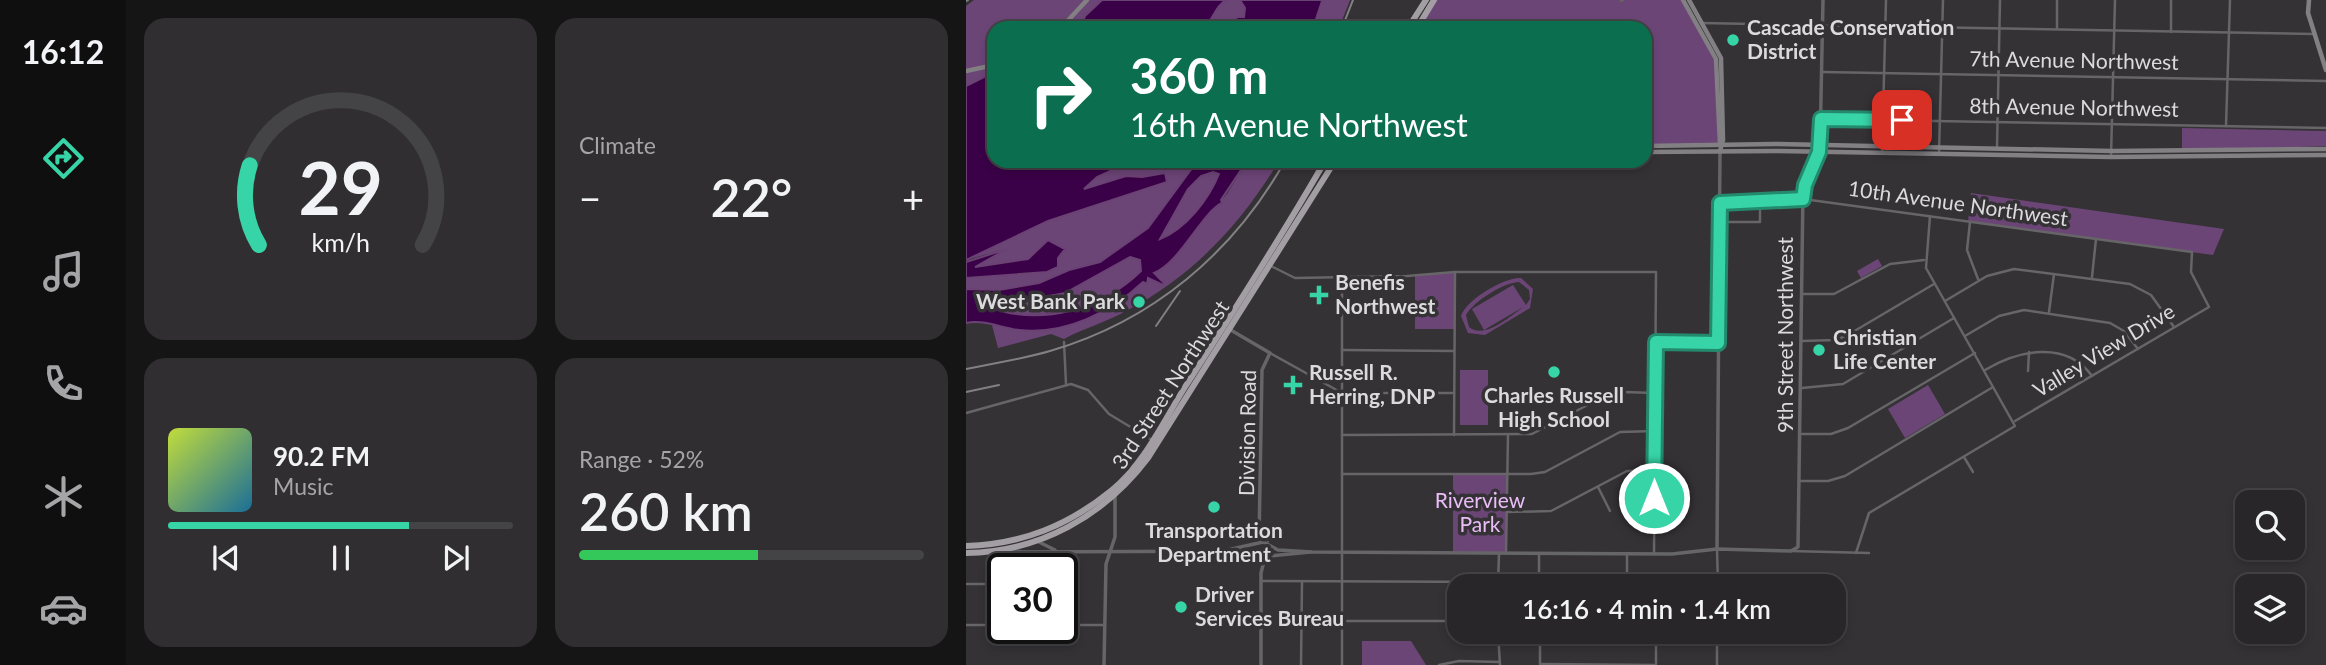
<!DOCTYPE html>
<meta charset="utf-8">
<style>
body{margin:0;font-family:Lato,sans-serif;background:#302e30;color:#f1f3f6;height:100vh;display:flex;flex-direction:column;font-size:26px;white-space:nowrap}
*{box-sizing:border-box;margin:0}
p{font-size:23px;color:#a5a5a8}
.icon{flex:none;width:38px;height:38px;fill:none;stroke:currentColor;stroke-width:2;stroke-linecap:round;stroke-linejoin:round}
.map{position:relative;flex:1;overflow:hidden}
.sheet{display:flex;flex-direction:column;gap:18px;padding:18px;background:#161516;width:840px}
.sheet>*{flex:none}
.guide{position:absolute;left:21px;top:21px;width:665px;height:147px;border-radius:21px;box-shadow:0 4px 10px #0003,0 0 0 2px #444345;background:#0b6e4f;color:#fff;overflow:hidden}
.tools{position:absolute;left:1269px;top:490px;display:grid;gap:14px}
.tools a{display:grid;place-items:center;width:70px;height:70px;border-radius:14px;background:#282628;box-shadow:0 4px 10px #0003,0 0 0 2px #444345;font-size:35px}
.speed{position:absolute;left:21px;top:553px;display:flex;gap:14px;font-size:35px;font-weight:700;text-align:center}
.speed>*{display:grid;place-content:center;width:91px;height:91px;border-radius:50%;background:#282628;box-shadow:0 4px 10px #0003,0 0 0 2px #444345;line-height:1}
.speed .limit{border:4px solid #111;border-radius:10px;background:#fff;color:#111}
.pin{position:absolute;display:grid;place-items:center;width:60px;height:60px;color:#fff;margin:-30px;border-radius:14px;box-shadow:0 4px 10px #0006}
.me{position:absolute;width:77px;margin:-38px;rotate:0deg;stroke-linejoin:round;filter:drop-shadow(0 0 5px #0008)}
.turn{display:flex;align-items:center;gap:24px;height:147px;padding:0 28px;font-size:32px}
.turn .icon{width:91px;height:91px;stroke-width:2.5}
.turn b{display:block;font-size:49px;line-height:60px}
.big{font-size:52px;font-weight:600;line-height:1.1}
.sheet .widget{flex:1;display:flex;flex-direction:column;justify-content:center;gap:10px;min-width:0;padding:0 24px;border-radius:21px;background:#302e30}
.sheet .dial{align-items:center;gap:0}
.dial svg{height:182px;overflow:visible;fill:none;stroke:#444345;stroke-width:7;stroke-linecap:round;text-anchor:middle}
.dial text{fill:#f1f3f6;stroke:none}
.song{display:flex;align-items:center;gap:21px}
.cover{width:84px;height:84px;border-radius:10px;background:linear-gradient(135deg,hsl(70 70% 55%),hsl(200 70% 35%))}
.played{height:7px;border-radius:4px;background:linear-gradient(90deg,#36d4a7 70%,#444345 70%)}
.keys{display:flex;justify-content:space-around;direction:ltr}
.heat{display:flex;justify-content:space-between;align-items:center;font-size:38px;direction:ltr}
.charge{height:10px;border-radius:5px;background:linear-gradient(90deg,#34c759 52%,#444345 0)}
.sheet .tiles{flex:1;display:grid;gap:18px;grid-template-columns:repeat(2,1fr)}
.trip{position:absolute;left:481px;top:574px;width:399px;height:70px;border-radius:21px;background:#282628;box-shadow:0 4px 10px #0003,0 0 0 2px #444345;font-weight:600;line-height:70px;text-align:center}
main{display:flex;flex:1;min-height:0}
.dock{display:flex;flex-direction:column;width:126px;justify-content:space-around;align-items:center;background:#100f10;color:#a5a5a8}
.dock .icon{width:49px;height:49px}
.dock .active{color:#36d4a7}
.dock b{font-size:32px;color:#f1f3f6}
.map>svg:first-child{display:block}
</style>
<main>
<nav class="dock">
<b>16:12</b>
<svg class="icon active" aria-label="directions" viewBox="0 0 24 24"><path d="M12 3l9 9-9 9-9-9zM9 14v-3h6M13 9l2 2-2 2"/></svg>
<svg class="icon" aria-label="music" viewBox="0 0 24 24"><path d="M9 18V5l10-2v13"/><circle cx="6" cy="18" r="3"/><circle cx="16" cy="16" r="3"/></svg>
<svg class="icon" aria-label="phone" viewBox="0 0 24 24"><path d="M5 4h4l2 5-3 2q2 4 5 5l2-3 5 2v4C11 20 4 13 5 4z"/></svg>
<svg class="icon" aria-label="climate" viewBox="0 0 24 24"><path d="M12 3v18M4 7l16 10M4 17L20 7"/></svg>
<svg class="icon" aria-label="car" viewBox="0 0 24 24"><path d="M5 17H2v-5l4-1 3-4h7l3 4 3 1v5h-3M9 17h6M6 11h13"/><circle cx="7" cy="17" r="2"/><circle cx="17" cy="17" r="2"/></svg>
</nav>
<section class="sheet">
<div class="tiles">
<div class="widget dial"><svg viewBox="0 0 100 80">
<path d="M14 69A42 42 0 1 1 86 69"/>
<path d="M14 69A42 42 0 0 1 10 34" stroke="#36d4a7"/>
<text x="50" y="56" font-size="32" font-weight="700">29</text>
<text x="50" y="72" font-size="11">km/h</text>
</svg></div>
<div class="widget"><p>Climate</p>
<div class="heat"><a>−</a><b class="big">22°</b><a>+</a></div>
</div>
<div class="widget">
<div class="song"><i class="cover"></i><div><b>90.2 FM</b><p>Music</p></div></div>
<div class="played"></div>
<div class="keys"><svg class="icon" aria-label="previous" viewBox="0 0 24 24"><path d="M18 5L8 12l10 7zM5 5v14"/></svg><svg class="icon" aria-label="pause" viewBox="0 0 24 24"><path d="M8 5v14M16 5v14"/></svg><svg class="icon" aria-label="next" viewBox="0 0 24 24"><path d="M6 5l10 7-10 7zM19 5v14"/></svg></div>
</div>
<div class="widget"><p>Range · 52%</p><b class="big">260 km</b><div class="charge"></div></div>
</div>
</section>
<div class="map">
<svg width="1360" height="665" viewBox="0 0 1360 665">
<rect width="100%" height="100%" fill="#353236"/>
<!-- green -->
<g fill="#6c4577" fill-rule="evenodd">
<path d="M8,0H136L119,16L114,28H28V72L0,86V6Z"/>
<path d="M260,0H274L279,8L278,17H270L265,28H237C247,19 248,7 260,0Z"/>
<path d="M356,0H384L373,28H348Z"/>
<path d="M468,0H717L748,51L754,144L679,146V28H451Z"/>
<path d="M1216,128L1360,131V146L1216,151Z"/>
<path d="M166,161H224L230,164L182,228L134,262L103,270L73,283L33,290L0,289V278L81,272L62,259L7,268L36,250L0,260L82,221L201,182L199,173L176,177L160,176L115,190L131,177Z"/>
<path d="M281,161H313C275,224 228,275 162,310C141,322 118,328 98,339L85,334L32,348L26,325L75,331L148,307L182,278H189L188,273L261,194Z"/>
<path d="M247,172L254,173C243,200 220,228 193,240L222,189L235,176Z"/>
<path d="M1005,193L1258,229L1247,255L1002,222Z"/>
<path d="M164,257L174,260L175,271C134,310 76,325 21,307L99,293Z"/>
<path d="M912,259L916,266L895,278L891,271Z"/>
<path d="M489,272L488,329H449V276Z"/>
<path d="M555,278L567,289L564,308L519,335L502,333L495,316C500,300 538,277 555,278ZM553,282L563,290L564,299L560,305L547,285L506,309L518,330L559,306C544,316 519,340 503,327L500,315C507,302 538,282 553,282Z"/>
<rect x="494" y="370" width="28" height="55"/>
<path d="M962,385L979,414L939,438L922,409Z"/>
<path d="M487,474H542L540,553H487Z"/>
<path d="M396,641H445L460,665H396Z"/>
</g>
<!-- water -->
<g fill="#3b0148" stroke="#6b4274" stroke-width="2" fill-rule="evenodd">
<path d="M136,0H260C248,7 248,20 237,28H114L119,16Z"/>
<path d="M274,0H356V1L347,28H265L271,17H278L279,8Z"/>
<path d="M28,72V161H166L131,177L118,189L160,176L176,177L199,173L201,182L82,221L0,260V86Z"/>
<path d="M224,161H281L255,200L256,203C236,212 214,263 188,273L198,283L197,285L182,278L181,284L177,282C145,312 100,335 53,330C35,328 18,319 0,323V289L33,290L73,283L103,270L134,262L182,228L229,164ZM247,172L253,174C243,199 220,229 194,239L222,189L235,176ZM164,257L174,260L175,271C136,309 76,327 23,307L99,293Z"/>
<path d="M82,240L99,249L92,258V267L81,272L0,278V262L41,249L9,267L62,259Z"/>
</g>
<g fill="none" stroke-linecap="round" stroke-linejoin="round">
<!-- minor -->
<g stroke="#666567" stroke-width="2.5">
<path d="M655,1L657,0"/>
<path d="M735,23L1347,34"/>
<path d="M1091,28V0"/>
<path d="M1205,32V0"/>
<path d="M856,72L1360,81"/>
<path d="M855,119L1360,128"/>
<path d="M1260,126L1264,0"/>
<path d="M1031,147L1034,0"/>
<path d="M916,153L920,0"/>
<path d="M973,154L977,0"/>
<path d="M1145,157L1149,0"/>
<path d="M754,203L837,199L1226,252L1225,272L1243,307L1049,421"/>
<path d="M753,222H794V203"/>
<path d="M1004,222L1001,250L1012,279"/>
<path d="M305,266L329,278L441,276L489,272H690L688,554"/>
<path d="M1126,277L1130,239"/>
<path d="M837,294H868L924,264L958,260"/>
<path d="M979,301L1021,276L1048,269L1164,284L1185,295L1208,327"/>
<path d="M1083,312L1088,274"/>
<path d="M999,336L1033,316L1058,310L1144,323L1158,331L1172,349"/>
<path d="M836,341L869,340L880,336L968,284"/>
<path d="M98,342L100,384"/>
<path d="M689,342L752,343"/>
<path d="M376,350L488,351"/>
<path d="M304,353L376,393H488"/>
<path d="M1019,370C1052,350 1100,340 1126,376"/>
<path d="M1062,371L1063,352"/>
<path d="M836,388L877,384L988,318"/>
<path d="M0,413L105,384L122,390L143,414L186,440"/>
<path d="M836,434H865L882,428L1009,353"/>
<path d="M376,435L566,434L637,397L658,392L688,393"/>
<path d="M488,435L489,272"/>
<path d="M998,457L1007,472"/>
<path d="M376,474H565L579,472L654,432L688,431"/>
<path d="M835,481H862L879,476L1027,387"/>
<path d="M632,487L644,511"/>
<path d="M542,512L585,511L661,471L689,470"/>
<path d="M751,549L752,586"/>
<path d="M825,551L903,553"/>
<path d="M540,553L542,435"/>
<path d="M661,553V586"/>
<path d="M890,553L903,513L1049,426L960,268L964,216"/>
<path d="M53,569V551"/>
<path d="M295,581L532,582"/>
<path d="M0,584H37"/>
<path d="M532,586L533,553"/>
<path d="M573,586V553"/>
<path d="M376,621H494"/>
<path d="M0,625H37"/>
<path d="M96,625H138"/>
<path d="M532,632L534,665"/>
<path d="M574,632V663"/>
<path d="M690,663V632"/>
<path d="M574,664L690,665"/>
<path d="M335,665L336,582"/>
<path d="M376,665V277"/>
<path d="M473,665L493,661L534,662"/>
<path d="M751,665V632"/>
</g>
<!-- tertiary -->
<g stroke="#666567" stroke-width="3.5">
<path d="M263,329L304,353L296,370L293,542"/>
<path d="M298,526L301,542"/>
<path d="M71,541L89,550"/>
<path d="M751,549L754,151"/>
<path d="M257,551L297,542L312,550L346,552L706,554L751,549L825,551L832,547L837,191L854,146L857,0"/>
<path d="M36,552L281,551L295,557L344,552"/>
<path d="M138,665L140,564L149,537V494"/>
<path d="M295,665V573L299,557"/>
</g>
<!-- secondary -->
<g stroke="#828083" stroke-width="4.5">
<path d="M717,0L750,59L754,144"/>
<path d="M723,0L755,58L757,140L754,151"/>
<path d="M1343,0L1342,13L1360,70"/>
<path d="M95,28L121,0"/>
<path d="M0,71L28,65"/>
<path d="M679,146L809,144L1146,151L1360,149"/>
<path d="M679,152L810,151L1145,157L1360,155"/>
</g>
<!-- trunk -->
<g stroke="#a29ea3" stroke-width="6">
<path d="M442,28L460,0"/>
<path d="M451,28L468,0"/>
<path d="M0,546C56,544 102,526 146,490C178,464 197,422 219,387C267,312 315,238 359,161"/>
<path d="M0,553C74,552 138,516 182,458L369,161"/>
</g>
<!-- rail -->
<g stroke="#828083" stroke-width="2">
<path d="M0,1L2,0"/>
<path d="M376,28L387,0"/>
<path d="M190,326L214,291"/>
<path d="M0,369C28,363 57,359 84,351C187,321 267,253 319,161"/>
<path d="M0,392L33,385"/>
</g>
</g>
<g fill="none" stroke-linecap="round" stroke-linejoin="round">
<!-- route casing -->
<g stroke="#238a6d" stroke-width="18">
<path id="route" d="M688,498L690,342L752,343L754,203L837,199L839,185L853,152L855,119L936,120"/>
</g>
<!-- route -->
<use href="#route" stroke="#36d4a7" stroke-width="12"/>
</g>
<!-- markers -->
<g fill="#36d4a7" stroke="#353236" stroke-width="2.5">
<circle cx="767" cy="40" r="7"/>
<path d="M349.5 284.5h7v7h7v7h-7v7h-7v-7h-7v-7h7z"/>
<circle cx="173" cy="302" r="7"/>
<circle cx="853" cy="350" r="7"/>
<circle cx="588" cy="372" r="7"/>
<path d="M323.5 374.5h7v7h7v7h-7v7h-7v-7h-7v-7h7z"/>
<circle cx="248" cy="507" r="7"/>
<circle cx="215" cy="607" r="7"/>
</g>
<g text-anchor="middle" stroke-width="7" stroke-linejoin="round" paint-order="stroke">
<!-- poi labels -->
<g font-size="21" font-weight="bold" fill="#dbdadc" stroke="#353236" text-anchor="start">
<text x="781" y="35">Cascade Conservation<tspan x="781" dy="24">District</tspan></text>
<text x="369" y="290">Benefis<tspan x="369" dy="24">Northwest</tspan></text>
<text x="159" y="309" text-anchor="end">West Bank Park</text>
<text x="867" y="345">Christian<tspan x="867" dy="24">Life Center</tspan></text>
<text x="343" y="380">Russell R.<tspan x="343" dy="24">Herring, DNP</tspan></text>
<text x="588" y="403" text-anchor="middle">Charles Russell<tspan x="588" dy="24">High School</tspan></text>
<text x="248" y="538" text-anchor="middle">Transportation<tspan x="248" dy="24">Department</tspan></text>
<text x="229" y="602">Driver<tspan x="229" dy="24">Services Bureau</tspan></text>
</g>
<!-- street labels -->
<g font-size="21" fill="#dbdadc" stroke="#353236">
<text transform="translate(1108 61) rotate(1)" y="7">7th Avenue Northwest</text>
<text transform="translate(1108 108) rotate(1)" y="7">8th Avenue Northwest</text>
<text transform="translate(992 204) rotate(8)" y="7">10th Avenue Northwest</text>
<text transform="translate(820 335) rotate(-90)" y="7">9th Street Northwest</text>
<text transform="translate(1138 351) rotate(-31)" y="7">Valley View Drive</text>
<text transform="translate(205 385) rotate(-57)" y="7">3rd Street Northwest</text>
<text transform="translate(282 433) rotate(-89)" y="7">Division Road</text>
</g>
<!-- park labels -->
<g font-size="21" fill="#eabdf7" stroke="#353236">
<text x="514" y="508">Riverview<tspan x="514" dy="24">Park</tspan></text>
</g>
</g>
</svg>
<div class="tools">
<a><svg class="icon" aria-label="search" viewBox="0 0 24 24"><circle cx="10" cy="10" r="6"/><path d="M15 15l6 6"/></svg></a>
<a><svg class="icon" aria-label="layers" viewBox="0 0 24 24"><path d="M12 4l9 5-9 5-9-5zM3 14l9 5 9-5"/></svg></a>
</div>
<div class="speed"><div class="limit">30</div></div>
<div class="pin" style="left:936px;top:120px;background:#d93025"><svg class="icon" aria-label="arrive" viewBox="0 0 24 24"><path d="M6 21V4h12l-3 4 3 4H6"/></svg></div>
<svg class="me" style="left:688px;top:498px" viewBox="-20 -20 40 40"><circle r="17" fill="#36d4a7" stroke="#fff" stroke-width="3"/><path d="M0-11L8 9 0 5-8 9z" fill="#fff"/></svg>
<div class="trip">16:16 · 4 min · 1.4 km</div>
<div class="guide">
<div class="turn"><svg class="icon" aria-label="right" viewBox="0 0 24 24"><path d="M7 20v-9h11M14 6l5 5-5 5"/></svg><div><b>360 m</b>16th Avenue Northwest</div></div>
</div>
</div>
</main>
